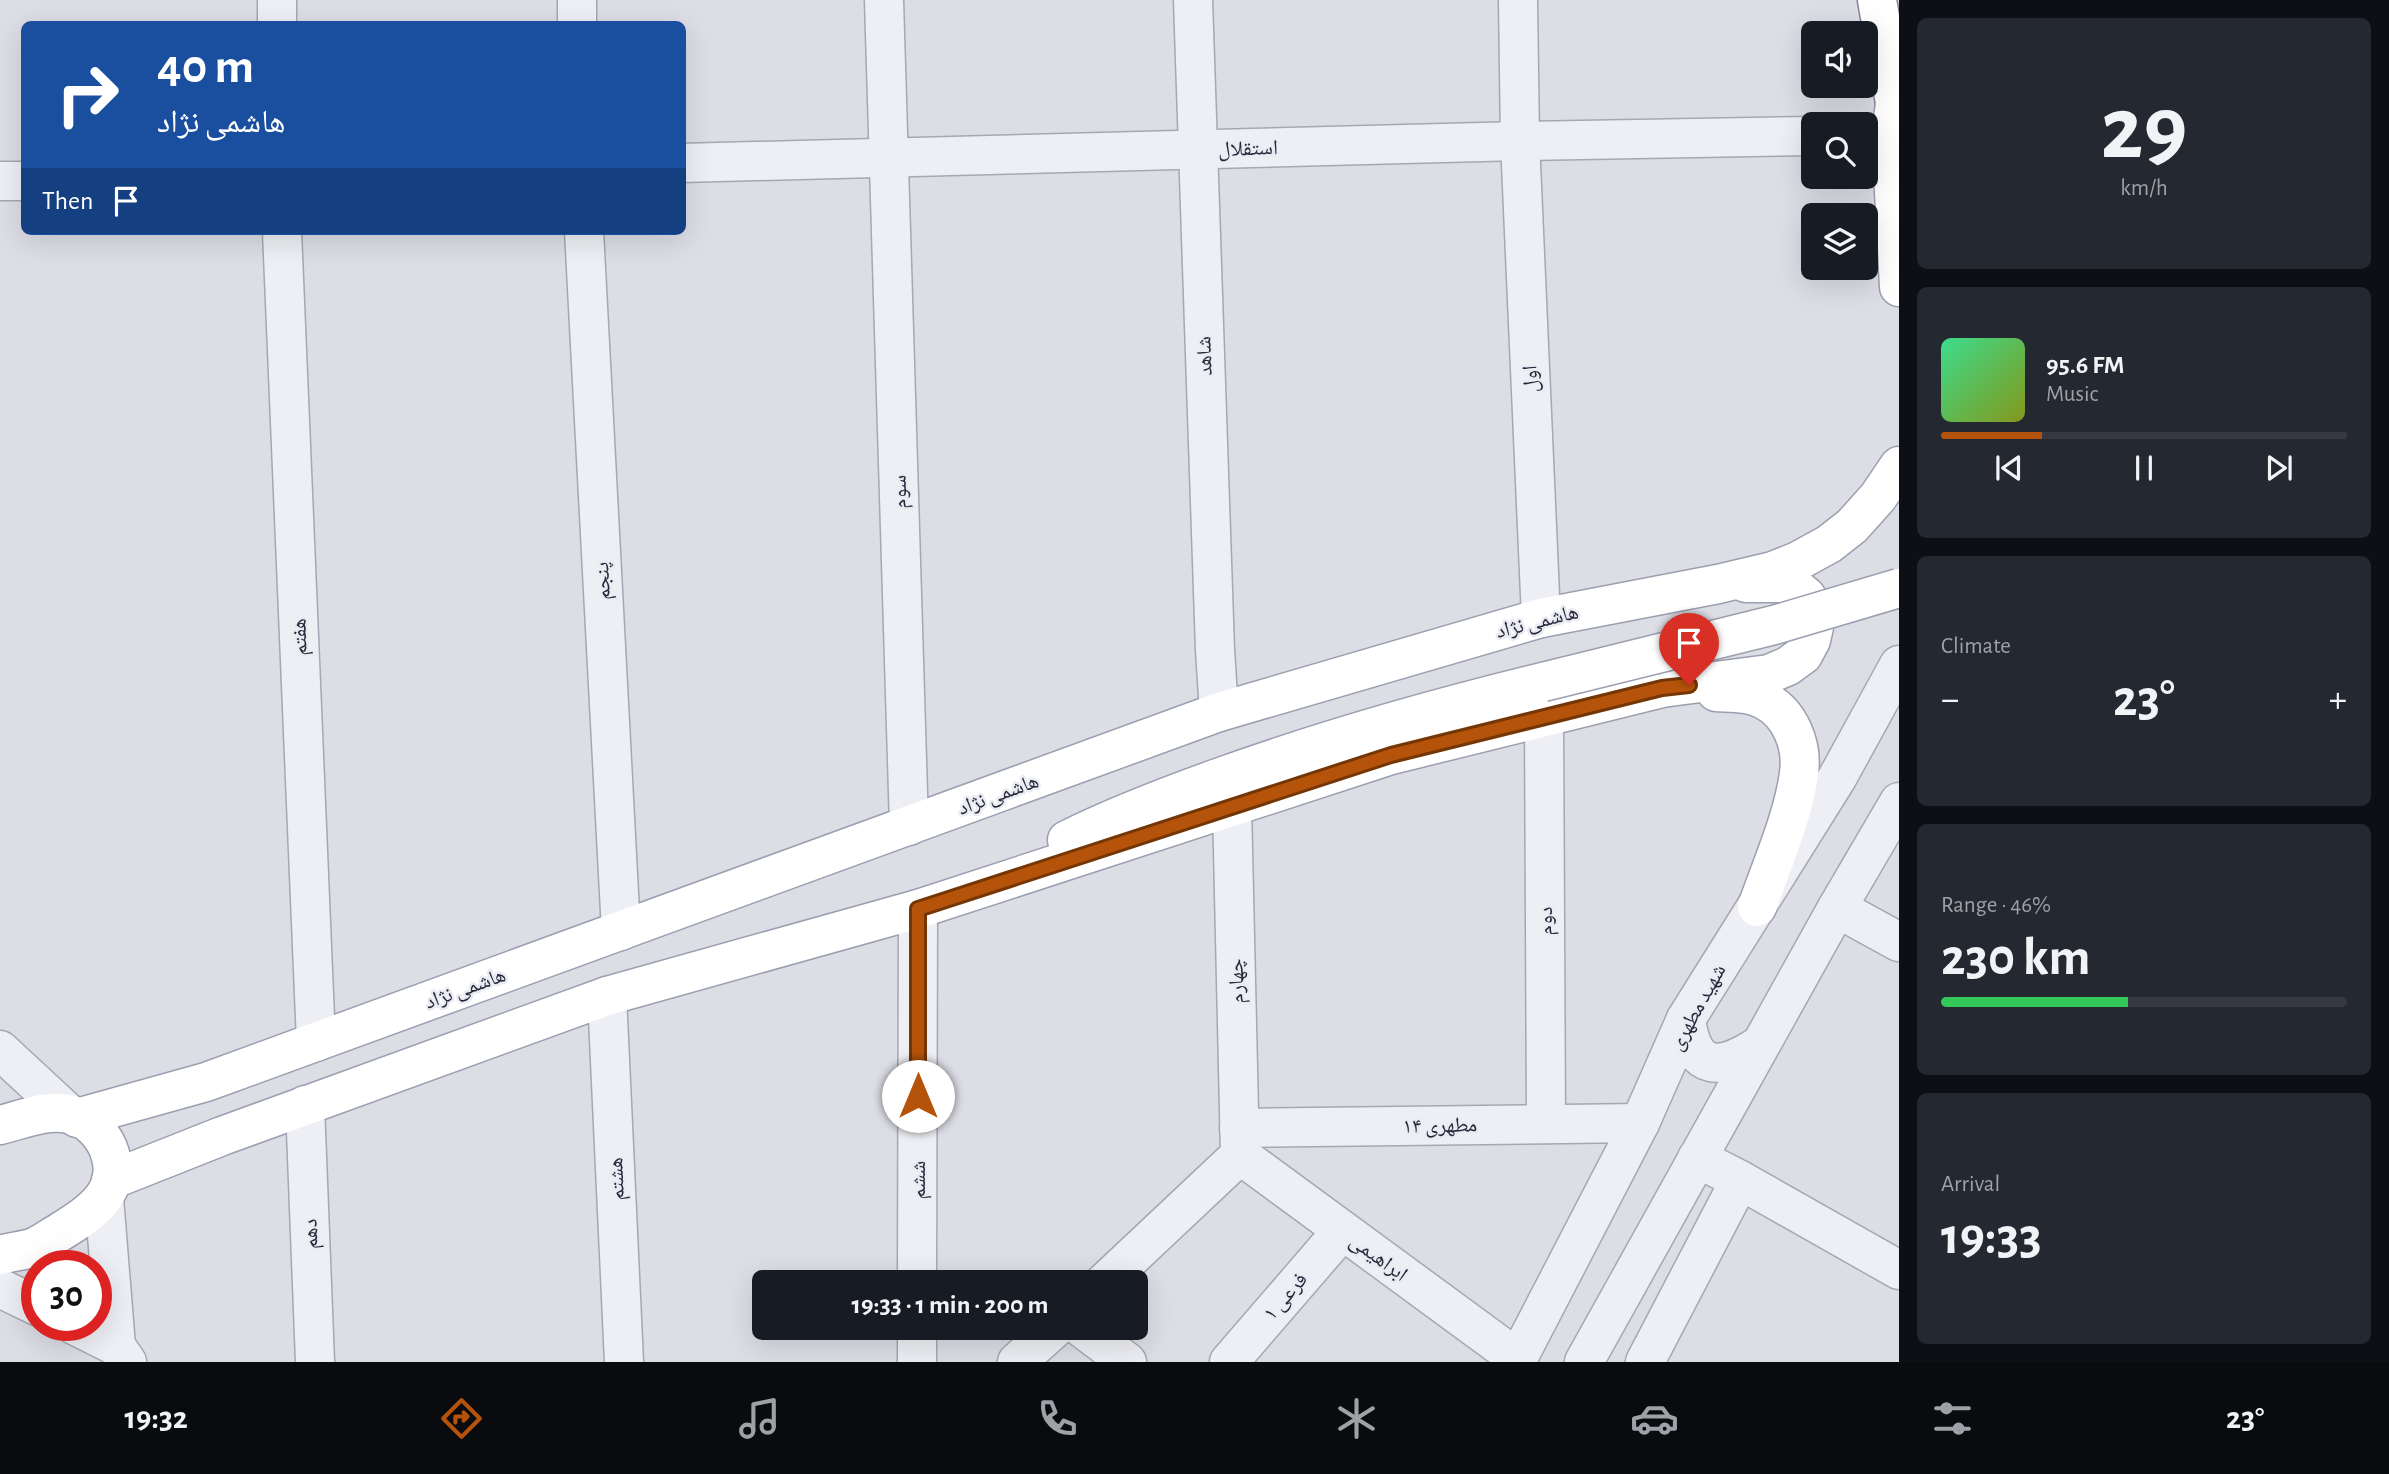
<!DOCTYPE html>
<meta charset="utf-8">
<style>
body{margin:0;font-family:"Alegreya Sans","Noto Naskh Arabic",sans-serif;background:#242831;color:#f1f3f6;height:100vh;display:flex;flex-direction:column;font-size:26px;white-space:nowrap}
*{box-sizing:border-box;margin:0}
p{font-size:23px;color:#9ea1a6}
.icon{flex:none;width:38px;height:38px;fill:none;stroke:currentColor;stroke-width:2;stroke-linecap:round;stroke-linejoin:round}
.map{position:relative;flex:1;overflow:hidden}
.drawer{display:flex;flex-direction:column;gap:18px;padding:18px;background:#0d0f14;width:490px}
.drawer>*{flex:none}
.hud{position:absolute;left:21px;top:21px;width:665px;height:214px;border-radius:10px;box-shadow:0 7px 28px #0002;background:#1a4fa0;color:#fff;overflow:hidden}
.controls{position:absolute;left:1801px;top:21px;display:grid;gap:14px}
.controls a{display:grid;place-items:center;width:77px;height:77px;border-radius:10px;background:#171b24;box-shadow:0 7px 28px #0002;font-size:35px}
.speed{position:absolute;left:21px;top:1250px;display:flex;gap:14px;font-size:35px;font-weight:700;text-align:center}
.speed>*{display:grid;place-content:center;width:91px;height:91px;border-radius:50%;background:#171b24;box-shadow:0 7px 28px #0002;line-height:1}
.speed .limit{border:10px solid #d22;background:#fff;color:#111}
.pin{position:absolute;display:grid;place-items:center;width:60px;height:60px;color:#fff;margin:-72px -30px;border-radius:50% 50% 50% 0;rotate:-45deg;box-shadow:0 0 7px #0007}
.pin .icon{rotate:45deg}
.me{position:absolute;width:77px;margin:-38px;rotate:0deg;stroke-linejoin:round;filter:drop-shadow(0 0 5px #0008)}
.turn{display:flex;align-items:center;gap:24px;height:147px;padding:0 21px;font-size:32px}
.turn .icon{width:91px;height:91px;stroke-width:2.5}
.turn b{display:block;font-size:49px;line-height:60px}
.then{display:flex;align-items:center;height:66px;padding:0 21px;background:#0003;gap:14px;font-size:26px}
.big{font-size:52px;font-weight:600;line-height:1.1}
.drawer .card{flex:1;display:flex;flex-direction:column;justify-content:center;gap:10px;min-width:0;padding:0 24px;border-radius:10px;background:#242831}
.drawer .dial{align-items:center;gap:0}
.dial b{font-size:91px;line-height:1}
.song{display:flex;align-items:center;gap:21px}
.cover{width:84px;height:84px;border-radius:10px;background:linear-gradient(135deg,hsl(150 70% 55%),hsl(70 70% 35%))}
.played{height:7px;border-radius:4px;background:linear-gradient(90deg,#b45309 25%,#363941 25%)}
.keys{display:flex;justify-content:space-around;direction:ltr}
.heat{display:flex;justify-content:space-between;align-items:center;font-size:38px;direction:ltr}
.charge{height:10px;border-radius:5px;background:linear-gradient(90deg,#34c759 46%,#363941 0)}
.trip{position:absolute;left:752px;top:1270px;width:396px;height:70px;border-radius:10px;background:#171b24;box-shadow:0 7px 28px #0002;font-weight:600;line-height:70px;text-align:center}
.tab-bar{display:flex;height:112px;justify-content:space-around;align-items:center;background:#090b0e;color:#9ea1a6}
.tab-bar .icon{width:49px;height:49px}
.tab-bar .active{color:#b45309}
.tab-bar b{font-size:32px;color:#f1f3f6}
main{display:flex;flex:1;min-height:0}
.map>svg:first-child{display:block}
</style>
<main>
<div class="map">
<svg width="1899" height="1362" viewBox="0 0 1899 1362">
<rect width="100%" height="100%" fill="#dcdde5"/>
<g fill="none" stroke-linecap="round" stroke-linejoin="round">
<!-- minor casing -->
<g stroke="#a6a7b2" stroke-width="41">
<g id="minor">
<path d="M277,0V24"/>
<path d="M577,0V24"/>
<path d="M884,0L909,826"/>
<path d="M1193,0L1215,650L1219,712"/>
<path d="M1518,0L1520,141L1541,618"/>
<path d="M682,163L1520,141L1813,136"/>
<path d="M0,181H24"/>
<path d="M282,231L316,1042"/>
<path d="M584,231L621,931"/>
<path d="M1544,718L1546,1124"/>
<path d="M1232,806L1240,1155"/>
<path d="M1837,908L1899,942"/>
<path d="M607,996L624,1362"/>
<path d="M1686,1019C1693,1073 1720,1071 1760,1045"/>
<path d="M0,1050L69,1114"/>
<path d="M305,1105L315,1362"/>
<path d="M1239,1128L1640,1123"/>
<path d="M1240,1155L1518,1359"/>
<path d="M1697,1158L1740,1180L1899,1270"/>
<path d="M104,1198L116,1346"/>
<path d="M917,1283L918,909"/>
<path d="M1104,1283L1240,1155"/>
<path d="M0,1288L37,1306"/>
<path d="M74,1325L116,1346L127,1362"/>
<path d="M1082,1328L1127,1362"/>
<path d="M917,1362V1328"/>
<path d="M1017,1362L1055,1328"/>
<path d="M1229,1362L1342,1231"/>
<path d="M1516,1362L1640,1123L1686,1019L1837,778L1899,665"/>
<path d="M1584,1362L1837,908L1899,802"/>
<path d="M1645,1362L1740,1180"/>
</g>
</g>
<!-- major casing -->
<g stroke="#9c9fb0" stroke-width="41">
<g id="major">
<path d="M1899,90L1895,103L1891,135L1899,287"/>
<path d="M1716,692C1733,693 1749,692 1764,700C1790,713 1803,745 1799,773C1794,815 1771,867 1757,907"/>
<path d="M1067,840C1115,816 1165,797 1215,779C1323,740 1432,709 1543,682"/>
<path d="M77,1118L206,1082L1219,712L1541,618L1718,584L1773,571L1798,561L1829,544L1852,526L1878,497L1899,466"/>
<path d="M0,1125C21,1120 46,1109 69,1114C87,1118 101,1132 108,1148C125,1191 92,1212 60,1232C51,1237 41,1245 32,1248C22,1251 10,1252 0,1255"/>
<path d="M111,1180L222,1136L607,996L918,909L1391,755L1662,688L1769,674L1788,666L1803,655L1811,640L1814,627V609L1806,596L1796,588L1781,583H1746"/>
</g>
</g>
<!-- highway casing -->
<g stroke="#84879b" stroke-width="41">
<path id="highway" d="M1877,0L1895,103"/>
</g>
<!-- minor -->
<use href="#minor" stroke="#eeeff4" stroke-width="38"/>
<!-- major -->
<use href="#major" stroke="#fff" stroke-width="38"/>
<!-- highway -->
<use href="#highway" stroke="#fff" stroke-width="38"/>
<!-- major-bridge casing -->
<g stroke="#9c9fb0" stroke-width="41" stroke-linecap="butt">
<path id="major-bridge" d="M1543,682L1774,625L1899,588"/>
</g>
<!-- major-bridge -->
<use href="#major-bridge" stroke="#fff" stroke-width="38"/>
</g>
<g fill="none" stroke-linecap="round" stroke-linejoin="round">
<!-- route casing -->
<g stroke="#753606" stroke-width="18">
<path id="route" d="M918,1096V909L1391,755L1662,688L1689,685"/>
</g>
<!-- route -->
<use href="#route" stroke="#b45309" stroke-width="12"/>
</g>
<g text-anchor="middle" stroke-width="5" stroke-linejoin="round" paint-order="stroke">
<!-- street labels -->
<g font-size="21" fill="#27293b" stroke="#ebecf3">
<text transform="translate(1248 148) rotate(-2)" y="7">استقلال</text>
<text transform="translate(1204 356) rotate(-92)" y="7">شاهد</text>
<text transform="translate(1530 379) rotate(-93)" y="7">اول</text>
<text transform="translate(899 492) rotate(-92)" y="7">سوم</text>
<text transform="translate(602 581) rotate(-93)" y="7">پنجم</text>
<text transform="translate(1537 621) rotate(-14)" y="7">هاشمی نژاد</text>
<text transform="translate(299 637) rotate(-92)" y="7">هفتم</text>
<text transform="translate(998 794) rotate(-20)" y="7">هاشمی نژاد</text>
<text transform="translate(1545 921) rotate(-90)" y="7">دوم</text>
<text transform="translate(1236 981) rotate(-91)" y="7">چهارم</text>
<text transform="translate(465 988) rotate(-20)" y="7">هاشمی نژاد</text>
<text transform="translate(1697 1007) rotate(-61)" y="7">شهید مطهری</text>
<text transform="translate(1440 1125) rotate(-1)" y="7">مطهری ۱۴</text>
<text transform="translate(616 1179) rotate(-93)" y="7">هشتم</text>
<text transform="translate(918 1180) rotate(-90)" y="7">ششم</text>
<text transform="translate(310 1234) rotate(-92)" y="7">دهم</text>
<text transform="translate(1379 1257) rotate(36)" y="7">ابراهیمی</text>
<text transform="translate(1285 1296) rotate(-49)" y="7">فرعی ۱</text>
</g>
</g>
</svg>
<div class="controls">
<a><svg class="icon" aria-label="sound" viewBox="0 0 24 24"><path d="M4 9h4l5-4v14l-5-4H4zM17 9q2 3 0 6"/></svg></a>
<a><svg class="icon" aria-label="search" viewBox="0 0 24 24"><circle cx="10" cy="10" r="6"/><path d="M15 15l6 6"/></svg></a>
<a><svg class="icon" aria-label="layers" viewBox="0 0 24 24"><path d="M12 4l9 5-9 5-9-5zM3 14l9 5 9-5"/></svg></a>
</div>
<div class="speed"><div class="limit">30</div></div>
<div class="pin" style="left:1689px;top:685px;background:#d93025"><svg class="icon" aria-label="arrive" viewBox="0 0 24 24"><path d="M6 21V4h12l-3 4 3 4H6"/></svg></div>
<svg class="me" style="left:918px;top:1096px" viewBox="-20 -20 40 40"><circle r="19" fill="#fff"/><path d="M0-13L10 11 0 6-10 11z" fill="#b45309"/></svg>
<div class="trip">19:33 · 1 min · 200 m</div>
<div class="hud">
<div class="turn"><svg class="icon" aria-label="right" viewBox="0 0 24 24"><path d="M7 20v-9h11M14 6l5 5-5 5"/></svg><div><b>40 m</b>هاشمی نژاد</div></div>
<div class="then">Then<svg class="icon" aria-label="arrive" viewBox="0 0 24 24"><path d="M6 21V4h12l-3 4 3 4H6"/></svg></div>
</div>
</div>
<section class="drawer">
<div class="card dial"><b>29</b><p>km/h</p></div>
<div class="card">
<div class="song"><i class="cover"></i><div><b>95.6 FM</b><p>Music</p></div></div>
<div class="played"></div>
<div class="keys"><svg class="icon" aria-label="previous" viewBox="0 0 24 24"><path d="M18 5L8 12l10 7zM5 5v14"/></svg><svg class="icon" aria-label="pause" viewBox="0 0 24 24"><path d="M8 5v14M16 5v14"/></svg><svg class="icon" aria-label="next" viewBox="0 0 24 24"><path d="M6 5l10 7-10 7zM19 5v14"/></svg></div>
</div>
<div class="card"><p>Climate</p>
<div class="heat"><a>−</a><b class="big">23°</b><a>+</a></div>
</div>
<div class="card"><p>Range · 46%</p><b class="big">230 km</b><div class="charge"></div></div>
<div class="card"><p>Arrival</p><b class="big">19:33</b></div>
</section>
</main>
<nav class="tab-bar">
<b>19:32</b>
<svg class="icon active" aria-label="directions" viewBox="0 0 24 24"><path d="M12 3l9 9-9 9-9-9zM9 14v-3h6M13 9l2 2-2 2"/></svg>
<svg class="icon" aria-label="music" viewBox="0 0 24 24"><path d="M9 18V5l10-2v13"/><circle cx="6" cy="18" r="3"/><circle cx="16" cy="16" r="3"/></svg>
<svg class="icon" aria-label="phone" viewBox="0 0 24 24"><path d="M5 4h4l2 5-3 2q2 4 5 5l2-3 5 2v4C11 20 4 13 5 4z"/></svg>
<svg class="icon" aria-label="climate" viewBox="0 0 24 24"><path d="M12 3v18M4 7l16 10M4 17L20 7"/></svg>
<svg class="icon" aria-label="car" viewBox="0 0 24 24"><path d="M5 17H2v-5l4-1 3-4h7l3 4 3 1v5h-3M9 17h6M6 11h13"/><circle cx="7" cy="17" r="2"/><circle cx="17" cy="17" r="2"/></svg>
<svg class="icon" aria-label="filters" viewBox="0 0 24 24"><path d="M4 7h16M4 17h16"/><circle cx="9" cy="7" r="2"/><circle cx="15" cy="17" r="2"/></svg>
<b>23°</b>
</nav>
